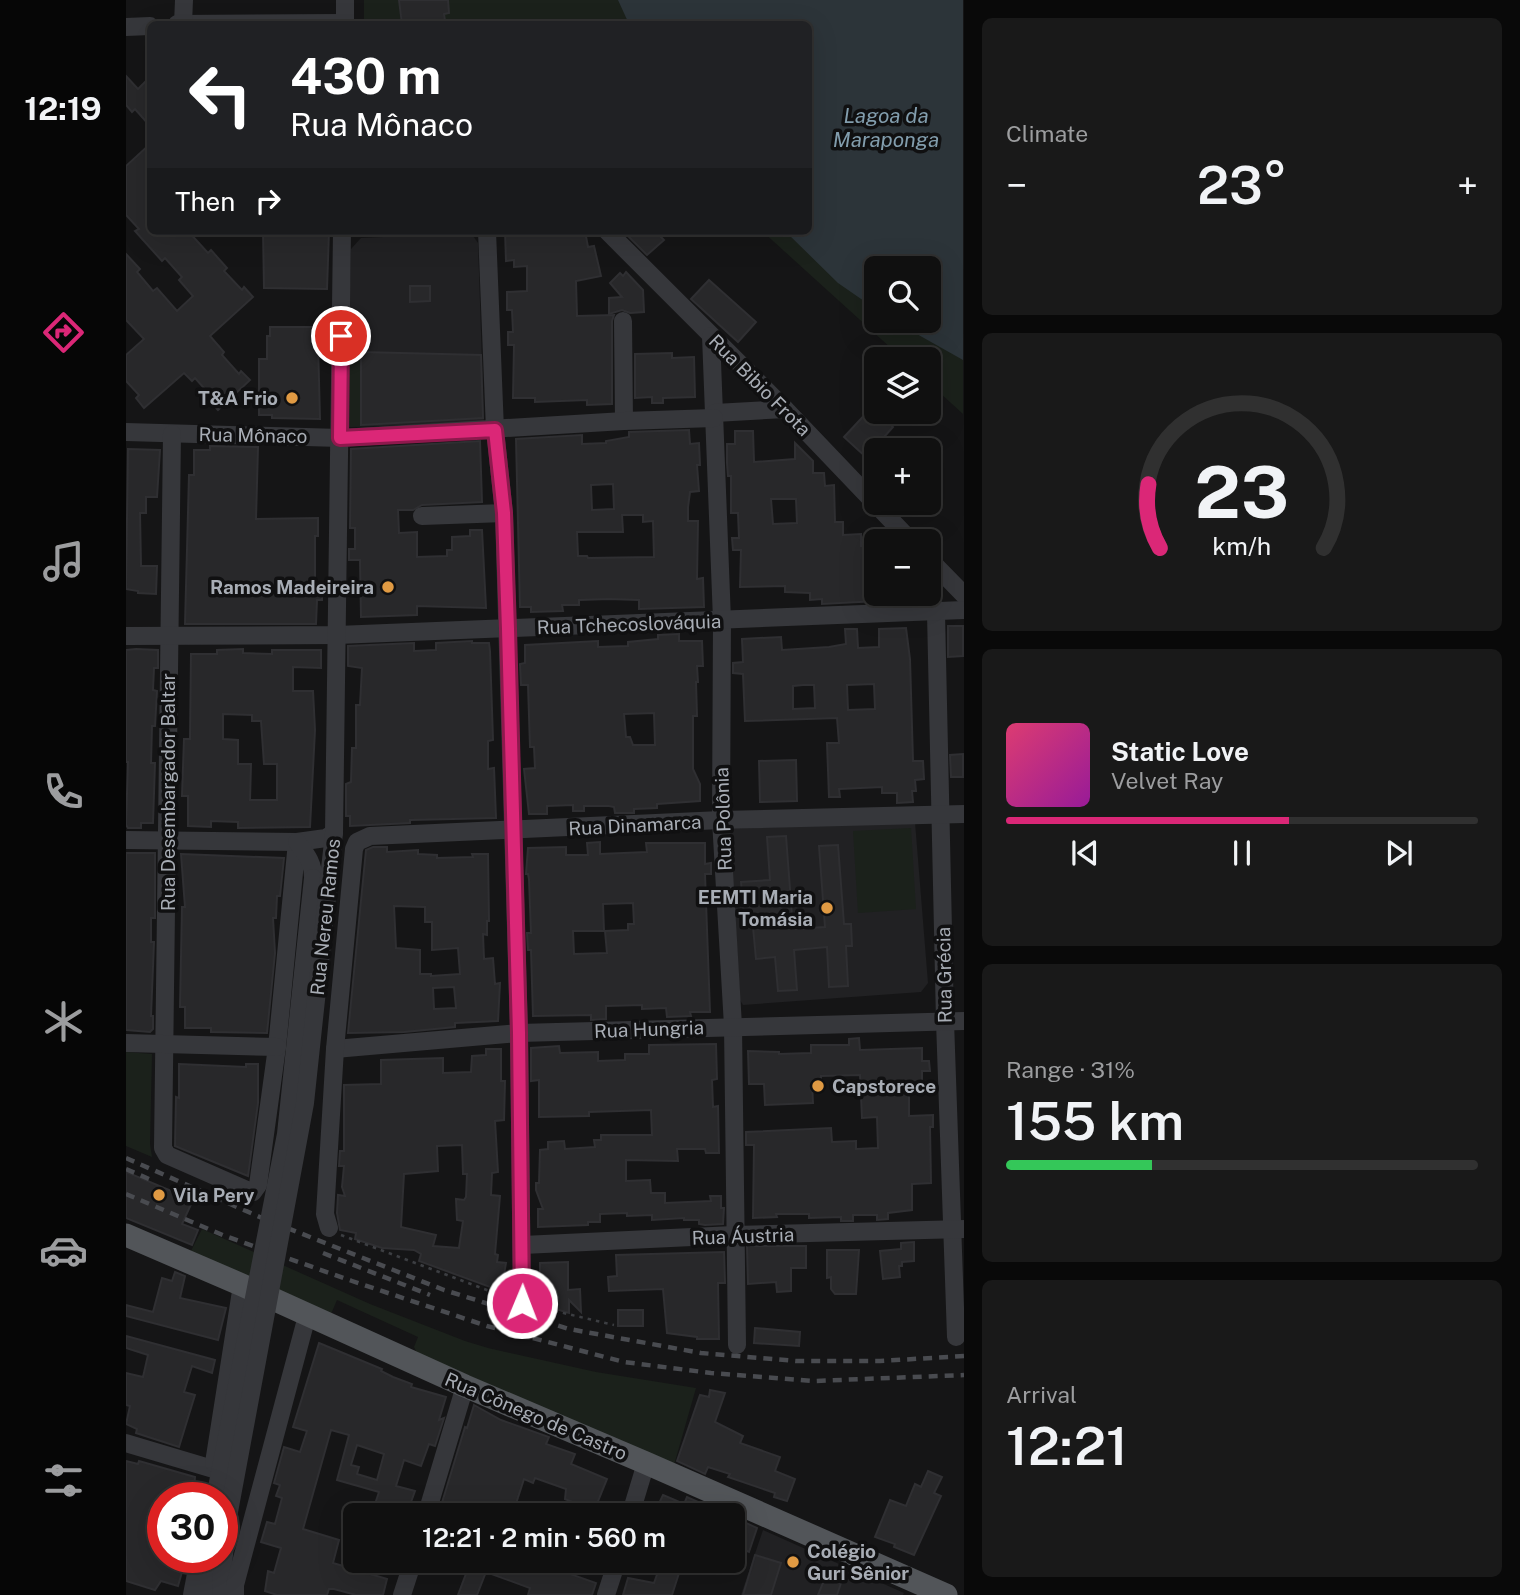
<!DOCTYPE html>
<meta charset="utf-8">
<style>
body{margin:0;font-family:"Public Sans",sans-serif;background:#191919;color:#f1f3f6;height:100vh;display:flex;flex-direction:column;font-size:26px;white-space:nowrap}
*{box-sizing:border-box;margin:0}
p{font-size:23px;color:#9c9d9f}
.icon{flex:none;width:38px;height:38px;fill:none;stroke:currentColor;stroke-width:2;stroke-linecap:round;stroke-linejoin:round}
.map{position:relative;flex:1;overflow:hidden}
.side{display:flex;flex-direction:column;gap:18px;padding:18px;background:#090909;width:556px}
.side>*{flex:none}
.hud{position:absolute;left:21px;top:21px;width:665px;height:214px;border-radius:10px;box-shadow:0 7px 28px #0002,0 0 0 2px #303030;background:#202124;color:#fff;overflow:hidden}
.fabs{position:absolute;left:738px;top:256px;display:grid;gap:14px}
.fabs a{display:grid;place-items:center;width:77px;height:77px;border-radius:10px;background:#101010;box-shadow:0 7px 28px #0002,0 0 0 2px #303030;font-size:35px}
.speed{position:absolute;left:21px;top:1482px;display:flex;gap:14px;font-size:35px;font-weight:700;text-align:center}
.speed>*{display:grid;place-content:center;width:91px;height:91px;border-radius:50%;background:#101010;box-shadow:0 7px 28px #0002,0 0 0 2px #303030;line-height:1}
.speed .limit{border:10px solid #d22;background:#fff;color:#111}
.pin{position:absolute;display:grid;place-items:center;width:60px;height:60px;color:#fff;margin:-30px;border:4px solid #fff;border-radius:50%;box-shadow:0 2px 7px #0007}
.me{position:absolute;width:77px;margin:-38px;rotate:1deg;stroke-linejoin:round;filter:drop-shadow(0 0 5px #0008)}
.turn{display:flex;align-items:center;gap:24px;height:147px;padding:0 28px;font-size:32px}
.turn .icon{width:91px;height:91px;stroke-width:2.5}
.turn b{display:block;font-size:49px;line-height:60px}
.then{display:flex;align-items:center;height:66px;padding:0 28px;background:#0003;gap:14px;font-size:26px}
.big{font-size:52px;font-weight:600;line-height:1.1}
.side .widget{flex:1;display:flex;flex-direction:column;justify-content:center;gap:10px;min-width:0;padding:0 24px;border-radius:10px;background:#191919}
.side .dial{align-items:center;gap:0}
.dial svg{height:182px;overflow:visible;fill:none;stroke:#303030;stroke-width:7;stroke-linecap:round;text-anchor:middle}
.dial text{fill:#f1f3f6;stroke:none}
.song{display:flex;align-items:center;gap:21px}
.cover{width:84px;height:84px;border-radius:10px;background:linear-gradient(135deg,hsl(340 70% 55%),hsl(300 70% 35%))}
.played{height:7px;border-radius:4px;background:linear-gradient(90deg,#db2777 60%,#303030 60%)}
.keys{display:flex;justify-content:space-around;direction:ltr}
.heat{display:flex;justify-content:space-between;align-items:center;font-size:38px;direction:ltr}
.charge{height:10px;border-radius:5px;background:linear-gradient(90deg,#34c759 31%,#303030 0)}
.trip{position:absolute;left:217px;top:1503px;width:402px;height:70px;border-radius:10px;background:#101010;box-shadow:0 7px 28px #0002,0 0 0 2px #303030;font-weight:600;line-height:70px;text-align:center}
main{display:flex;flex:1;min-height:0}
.menu{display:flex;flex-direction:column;width:126px;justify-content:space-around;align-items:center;background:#060606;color:#9c9d9f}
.menu .icon{width:49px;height:49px}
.menu .active{color:#db2777}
.menu b{font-size:32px;color:#f1f3f6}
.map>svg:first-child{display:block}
</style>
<main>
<nav class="menu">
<b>12:19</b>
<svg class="icon active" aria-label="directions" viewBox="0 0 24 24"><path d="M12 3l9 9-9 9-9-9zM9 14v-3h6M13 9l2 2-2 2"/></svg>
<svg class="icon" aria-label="music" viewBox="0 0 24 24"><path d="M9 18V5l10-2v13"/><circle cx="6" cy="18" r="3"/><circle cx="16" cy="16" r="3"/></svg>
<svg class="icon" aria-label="phone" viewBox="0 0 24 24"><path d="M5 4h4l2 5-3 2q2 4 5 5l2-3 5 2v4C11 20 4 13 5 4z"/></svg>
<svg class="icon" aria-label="climate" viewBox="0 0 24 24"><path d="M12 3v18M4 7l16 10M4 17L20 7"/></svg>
<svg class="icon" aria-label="car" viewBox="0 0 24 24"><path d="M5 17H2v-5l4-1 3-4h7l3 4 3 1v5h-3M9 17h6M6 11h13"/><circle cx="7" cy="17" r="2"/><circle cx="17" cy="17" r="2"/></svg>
<svg class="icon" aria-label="filters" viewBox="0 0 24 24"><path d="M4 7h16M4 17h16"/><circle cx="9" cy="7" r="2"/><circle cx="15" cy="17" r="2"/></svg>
</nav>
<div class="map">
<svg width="838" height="1595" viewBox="0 0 838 1595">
<rect width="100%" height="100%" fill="#151516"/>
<!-- built -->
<g fill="#212123">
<path d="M345,233L352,243L358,423L220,427L225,249L235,238Z"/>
<path d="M789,822L802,983L795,992L617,1005L614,1000L604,829Z"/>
<path d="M637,1530L778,1593L777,1595H615Z"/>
</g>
<!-- green -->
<g fill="#1b211b" fill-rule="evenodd">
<path d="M238,0H837V414L803,383V359H777L636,231H682V24H238ZM751,268H803V320H751Z"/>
<path d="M230,347L235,352V426L220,427L222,351Z"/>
<path d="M785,828L790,909L732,913L727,831Z"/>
<path d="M0,1052L26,1054L24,1144L26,1157L0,1146Z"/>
<path d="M76,1229L244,1304L339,1341L362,1348L470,1372L570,1388L548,1465L291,1353L288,1347L292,1337L211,1300L205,1314L64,1253Z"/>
</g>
<!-- water -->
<path fill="#2c3439" d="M492,0H837V360L766,320H803V268H751V310L712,283L659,231H682V24H503Z"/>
<!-- building -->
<g fill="#28282a" stroke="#2f2f32" stroke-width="2" fill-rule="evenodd">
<path d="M273,0H322L323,13L318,14L319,21L306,24H276Z"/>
<path d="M0,76L12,89L24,77V126L9,109L6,112L0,105Z"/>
<path d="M24,144V231H62L82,253L85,250L92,258L101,268L98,271L116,290L118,287L127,297L84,336L98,352L96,355L113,374L115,371L124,380L92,410L83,400L86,397L69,378L66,381L58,373L18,408L10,398L13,395L0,381V355L18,339L0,320V254L14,269L11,272L27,291L31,288L51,311L67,296L53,280L56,277L39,258L36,261L9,231L13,229L0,215V166Z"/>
<path d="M137,231H203L201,289L138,288Z"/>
<path d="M379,231H402V234L426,233V231H459L462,247L468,246L475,276L450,281L451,316L488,315L486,321V404L461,405V400L409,402V398H387L388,345H382V332H387L386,310H381V292L401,291V266L388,267V260L380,261Z"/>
<path d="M497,231H529L538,240L521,255Z"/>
<path d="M500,272L517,290L518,312L504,313L496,310L483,314V298L496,297L484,283L494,273L497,276Z"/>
<path d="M583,280L630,322L612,342L565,299Z"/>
<path d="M284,286H304V301L284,302Z"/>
<path d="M144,327H201V342H192L194,419L146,418V415H133V359H141V336H144Z"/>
<path d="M235,352L355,355L357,418L235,425Z"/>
<path d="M546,353V358L568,357L569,397L537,398V403H526V397L509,398V354Z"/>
<path d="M746,407L767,427L740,457L718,437Z"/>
<path d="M563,430L564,444L573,443L574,465H571L573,491L564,492L562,507V521H572L571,579L577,578L578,607L513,609V600L483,599L453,600V605H436L437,611L405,612V607H394L390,439L456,435V444L480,443V441L503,437V432ZM487,484L488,509L466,510L465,485ZM496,515H517V522L527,521L528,557L462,558L461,556H452L451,532H497Z"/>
<path d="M609,431H627L628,462L669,459V443L687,461V473H698L699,486L708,485L709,522H717V535L735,534V546H743L744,557H751V601L696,604V599L684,600V593L659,592V586L614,587L615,550H607L606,538H613L612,513H605V476H602L601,463V444H609ZM645,499H670L671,523L647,524Z"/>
<path d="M354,441L356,502L296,505L287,510H272L273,533L291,532V557L321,556V550H326V537L344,536V530H356L360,608L291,606V615L235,617L234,560H223V549H229V528H224L225,449Z"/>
<path d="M84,446L132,447L130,519L192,518V536H189V585H196V600H191L190,624H59L63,475H68V450H84Z"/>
<path d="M2,449L34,450L31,497H20V513H14L15,566H31L30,594L12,593V591L0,589Z"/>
<path d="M822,626H837V656L822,657Z"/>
<path d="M780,628L784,659L787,761H797L798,779L789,780L790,791H786L787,802L771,803V793H756V787L713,789L714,797H703L701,743H713L711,718L619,721L617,674L607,673V663L617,662L616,639L655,637L656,650L703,647L720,644L719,629H731L732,648L753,647V629ZM748,684L749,709L722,710L721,685ZM677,685H688L689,708L667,709V686Z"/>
<path d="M553,634V641H576L577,666H571L572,682H570L571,716H567V769L574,784V801L531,804V808L508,809V813H489L488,807L483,806H458V811H447V805L421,806V814H403L398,769L409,768L408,747H404L402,685H395L394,664L399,663V645L472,641V647L502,646V642L532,639V635ZM528,713L529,745H507L504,737H500L498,714Z"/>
<path d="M346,641V643H363L364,651L367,740L362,741V769L368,768L370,818L284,820V823L224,826V816H220V784L225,782L226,748H230V705H234L236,668L222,666V646L288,643V651L310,650V643Z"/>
<path d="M10,649L32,650V668H28L27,690L31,691L29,726H26L25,763H29L27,823H15V828H2L0,825L2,762H0V650Z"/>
<path d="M117,649V653L146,654V650H195V668L167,667V691H187L189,730L184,827L112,828V822L85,821V827L62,826V796H56L58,739H64L65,654H91V650ZM97,714L126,715V721H135L138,764H151V800H124L125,764H112V740L97,739Z"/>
<path d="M837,754V777H825L824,755Z"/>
<path d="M670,760L671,801L634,802L633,761Z"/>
<path d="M660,836L667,929L699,927L693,846L712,845L718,924H725L726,946H720L722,986L703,987L701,947L668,950L671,990L652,991L649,957L630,959L627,927L619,928L615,882L644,880L641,837Z"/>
<path d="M474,842V854L521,852L520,843H579V864L585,863V874H579L584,1012H564L565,1016L541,1017L540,1008L516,1009V1005L480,1006V1019L465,1020V1015L407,1016L405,950H402L401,933H405L403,879L402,874H400L402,848L440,847V855H462L461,843ZM507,903L508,924H502V930L479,931L481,953L448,954L447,931H478L477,904Z"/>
<path d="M247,847H261V852L292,850V854L311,855V858L347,857L346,854H362L363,921H361V935L357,934L358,959L367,958L369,984L374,983L372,1021L329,1023V1027L278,1032L222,1033L240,850ZM268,906L299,907V922H306V950L332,948L334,974L305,976V974H294V950L270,948ZM328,987L330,1008L308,1009L307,988Z"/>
<path d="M0,853H29V918H25V942H28L25,1016H27V1029L24,1032L0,1030Z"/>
<path d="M55,854L158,858L154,896H151L150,918H147L149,953L141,1033L85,1032V1028H59V1007H54L56,907H59Z"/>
<path d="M733,1038L734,1050L796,1048V1061H803L804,1071H796V1089L783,1090V1116L807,1115V1127H804L805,1183L786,1184V1210L762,1213V1219L751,1220V1215H727V1221H715V1217L683,1218V1214H650L651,1217L627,1218L628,1145H620V1132L705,1128L706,1142L730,1141V1149L752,1148L751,1117L736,1118L734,1075L695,1076V1083H686L687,1103L639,1105L638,1084H623L622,1051L653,1052V1054L685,1053V1045H723V1039Z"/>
<path d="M590,1044L591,1079L586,1080L587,1107L592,1106L593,1153H580L579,1149H551L552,1161L500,1160V1181L524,1180L525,1193H539V1203L585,1201L584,1196H595V1208H598L597,1224L579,1225L573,1224V1220H558V1218L526,1220V1215L501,1216V1213L474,1214V1222H462V1225L412,1227V1209H417L410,1190V1183H413L414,1150L422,1149V1142L438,1141L439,1149L469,1147L468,1140H475V1135H526L525,1110L463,1112V1116L413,1117V1080L405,1081V1048L433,1046L434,1053L472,1052V1061L499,1060V1054H523V1045Z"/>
<path d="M360,1049H375V1081H379L378,1120L369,1121L372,1172L366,1173L365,1195L374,1196L369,1254L372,1255L371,1262L380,1263L378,1275H380V1286L376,1285L375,1291L293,1261L295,1254L288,1250L256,1248L229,1239L230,1233L214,1230L211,1213L212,1195L219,1196L216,1187L218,1166H213L214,1151H218V1085L255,1084V1060L317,1058V1073L345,1072L346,1056L360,1055ZM336,1145L337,1174H341L340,1197L338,1200L330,1199L331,1220L337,1221L333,1248L307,1246L310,1235L275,1227L278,1174L312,1171L311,1146Z"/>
<path d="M53,1064L120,1067V1064H132V1103L122,1176L49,1146L50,1097L53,1098Z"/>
<path d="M0,1172L67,1200L56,1224L72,1230L66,1245L0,1218Z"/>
<path d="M788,1242V1261L776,1262V1266H773L774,1277L757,1279L754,1251L775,1249V1243Z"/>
<path d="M621,1246H680V1268H665V1291L651,1292L650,1282L622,1284Z"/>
<path d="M701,1250H733L730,1294H709L705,1289V1277L701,1278Z"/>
<path d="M598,1252L599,1283H592L593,1339H571V1337L541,1333L537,1289L483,1291L482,1277L491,1276L490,1255Z"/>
<path d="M442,1262V1290L454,1289L455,1312L443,1300V1313L409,1303L408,1284L414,1282V1263Z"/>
<path d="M49,1272L59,1276L54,1298L100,1308L92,1340L0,1316V1305L27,1312L36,1278L46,1281Z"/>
<rect x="492" y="1310" width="25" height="16"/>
<path d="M629,1328L674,1332L673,1346L628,1343Z"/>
<path d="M0,1336L89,1360L86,1373L66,1366L58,1392L69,1395L53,1447L10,1433L11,1429L0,1424L4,1406L0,1405V1373L17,1377L22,1355L0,1348Z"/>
<path d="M193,1343L256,1369L255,1371L267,1377L286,1384L285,1387L320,1397L313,1420L318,1418L309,1446L303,1444L295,1466L278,1460L270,1486L289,1491L280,1516H245L253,1492L211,1480L223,1435L205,1430L177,1529L213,1540L207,1563L261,1579L257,1595H230L208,1589H203L201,1595H151L139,1591L142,1571L148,1573L155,1548L135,1542L141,1522L149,1524L156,1498L150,1496L154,1485L148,1483L158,1447L174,1452L181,1431L167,1427ZM231,1445L258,1454L251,1480L231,1474L233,1467L225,1465Z"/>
<path d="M584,1390L599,1393L589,1422L617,1436L614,1443L654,1457L649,1471L669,1479L661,1501L648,1497L649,1493L602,1477L604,1474L582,1467L579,1474L551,1461L574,1395L583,1397Z"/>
<path d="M348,1405L375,1420L423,1437L420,1444L449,1454L445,1464L481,1479L466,1516L446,1509L449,1503L439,1499L440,1489L409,1478L407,1483L398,1479L386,1516H342L315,1506L339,1427L341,1428Z"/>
<path d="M0,1461L12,1464L13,1461L69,1477L67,1498H37V1558H60L52,1586L35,1581L29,1590L0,1581Z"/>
<path d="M802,1471L816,1477L808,1493L815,1496L788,1555L768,1547L769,1544L749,1537L764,1500L780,1506L789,1484L795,1487Z"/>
<path d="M537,1495L558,1504L561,1497L604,1516H527Z"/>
<path d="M607,1517L631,1528L623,1552L607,1545Z"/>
<path d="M629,1555L655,1563L645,1595H617Z"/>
<path d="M317,1561H373L383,1564L384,1561H414L413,1563L470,1583L466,1595H402L404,1588L360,1572L351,1595H332L341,1571Z"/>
<path d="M534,1566L553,1573L546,1595H497L502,1578L528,1583Z"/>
<path d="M699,1578L715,1583L711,1595H692Z"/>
</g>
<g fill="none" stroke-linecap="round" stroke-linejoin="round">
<!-- path -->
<g stroke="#3c3e42" stroke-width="2.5" stroke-dasharray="3.5 5" stroke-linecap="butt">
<path d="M215,1235L382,1298"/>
<path d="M412,1307L488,1325"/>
</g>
<!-- minor -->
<g stroke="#36373b" stroke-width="18">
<path d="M51,24L219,23"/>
<path d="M57,24L58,0"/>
<path d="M219,24V0"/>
<path d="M0,27L24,26"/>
<path d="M361,231L369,430L378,513L393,1033L396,1303"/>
<path d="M481,231L659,409L785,541"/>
<path d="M497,321L498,421"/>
<path d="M585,336L596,620L595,820L607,1026L611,1345"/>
<path d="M589,413L659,409"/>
<path d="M0,432L214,438L498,421L588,418"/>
<path d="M46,434L37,1148L41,1155L123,1191L127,1192L132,1185L151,1047L171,842"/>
<path d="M296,516L378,513"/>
<path d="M803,559L838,595"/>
<path d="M810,613L819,1021L830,1337"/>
<path d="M0,636L211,635L838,610"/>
<path d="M0,840L171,842L200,838L208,833"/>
<path d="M171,842C179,853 188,863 187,878"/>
<path d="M203,878L208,833L216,231"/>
<path d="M0,1043L151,1047"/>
<path d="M209,1049L393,1033L838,1021"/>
<path d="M203,1228L199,1214L209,1049L228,849L231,842L244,836L595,820L838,814"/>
<path d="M397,1245L608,1235L838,1229"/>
<path d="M0,1443L87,1469"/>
<path d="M88,1463L116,1285"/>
<path d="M300,1516L339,1386"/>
<path d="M504,1516L520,1463"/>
<path d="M66,1595L73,1558"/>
<path d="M83,1595V1558"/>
<path d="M96,1595L95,1583L102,1517"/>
<path d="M109,1595V1585L181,1316"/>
<path d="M276,1595L287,1561"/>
<path d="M480,1595L491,1561"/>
</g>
<!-- major -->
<path stroke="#525559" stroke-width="23" d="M0,1235L116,1285L339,1386L520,1463L820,1595"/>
<!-- rail -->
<g stroke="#494b50" stroke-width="4.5" stroke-dasharray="9 7" stroke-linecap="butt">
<path d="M0,1158L136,1218L318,1290L443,1329L575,1353L670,1361H754L838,1356"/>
<path d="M0,1169L23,1179"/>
<path d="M0,1194L99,1236L226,1281L361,1326L498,1362L585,1373L688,1381L838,1375"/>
<path d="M197,1253L304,1295"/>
</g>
<!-- minor-bridge -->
<g stroke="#36373b" stroke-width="18">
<path d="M89,1498L160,1134L187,878"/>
<path d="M102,1517L179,1103L203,878"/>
</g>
</g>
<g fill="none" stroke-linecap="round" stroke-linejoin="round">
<!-- route casing -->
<g stroke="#8e194d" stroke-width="18">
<path id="route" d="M215,336L214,438L369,430L378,513L382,629L393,1033L396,1303"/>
</g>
<!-- route -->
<use href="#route" stroke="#db2777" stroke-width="12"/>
</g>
<!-- markers -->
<g fill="#e09a43" stroke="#101011" stroke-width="2.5">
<circle cx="166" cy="398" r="7"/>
<circle cx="262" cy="587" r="7"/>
<circle cx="701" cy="908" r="7"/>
<circle cx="692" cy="1086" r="7"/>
<circle cx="33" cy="1195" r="7"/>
<circle cx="667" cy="1562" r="7"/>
</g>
<g text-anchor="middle" stroke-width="7" stroke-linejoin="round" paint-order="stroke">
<!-- street labels -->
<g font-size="19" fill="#a8adb5" stroke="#101011">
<text transform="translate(634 385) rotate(45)" y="7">Rua Bibio Frota</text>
<text transform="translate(127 435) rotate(1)" y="7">Rua Mônaco</text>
<text transform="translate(503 624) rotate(-2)" y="7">Rua Tchecoslováquia</text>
<text transform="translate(42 792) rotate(-90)" y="7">Rua Desembargador Baltar</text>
<text transform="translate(597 819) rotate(-92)" y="7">Rua Polônia</text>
<text transform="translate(509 825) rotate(-3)" y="7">Rua Dinamarca</text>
<text transform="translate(199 917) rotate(-84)" y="7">Rua Nereu Ramos</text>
<text transform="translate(818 975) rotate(-91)" y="7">Rua Grécia</text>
<text transform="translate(523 1029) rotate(-2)" y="7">Rua Hungria</text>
<text transform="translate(617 1236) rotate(-2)" y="7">Rua Áustria</text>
<text transform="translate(410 1416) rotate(23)" y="7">Rua Cônego de Castro</text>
</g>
<!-- poi labels -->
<g font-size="19" font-weight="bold" fill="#a8adb5" stroke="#101011" text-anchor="end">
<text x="152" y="405">T&amp;A Frio</text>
<text x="248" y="594">Ramos Madeireira</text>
<text x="687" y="904">EEMTI Maria<tspan x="687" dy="22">Tomásia</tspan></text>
<text x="706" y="1093" text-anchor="start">Capstorece</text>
<text x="47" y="1202" text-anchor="start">Vila Pery</text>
<text x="681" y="1558" text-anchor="start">Colégio<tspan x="681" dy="22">Guri Sênior</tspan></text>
</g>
<!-- water labels -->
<g font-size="21" font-style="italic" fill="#829dad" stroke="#101011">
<text x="760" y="123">Lagoa da<tspan x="760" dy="24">Maraponga</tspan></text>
</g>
</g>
</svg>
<div class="fabs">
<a><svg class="icon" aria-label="search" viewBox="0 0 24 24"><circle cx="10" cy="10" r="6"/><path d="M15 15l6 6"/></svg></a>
<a><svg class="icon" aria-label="layers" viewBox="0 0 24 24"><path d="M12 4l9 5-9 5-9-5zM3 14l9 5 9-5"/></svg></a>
<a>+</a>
<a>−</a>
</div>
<div class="speed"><div class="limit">30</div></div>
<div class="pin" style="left:215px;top:336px;background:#d93025"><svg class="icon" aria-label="arrive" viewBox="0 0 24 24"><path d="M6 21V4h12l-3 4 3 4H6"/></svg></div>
<svg class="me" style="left:396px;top:1303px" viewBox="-20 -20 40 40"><circle r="17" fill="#db2777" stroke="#fff" stroke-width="3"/><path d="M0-11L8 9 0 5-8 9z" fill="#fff"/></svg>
<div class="trip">12:21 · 2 min · 560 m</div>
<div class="hud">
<div class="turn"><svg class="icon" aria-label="left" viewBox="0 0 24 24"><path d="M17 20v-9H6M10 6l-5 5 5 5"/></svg><div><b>430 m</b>Rua Mônaco</div></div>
<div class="then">Then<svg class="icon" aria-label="right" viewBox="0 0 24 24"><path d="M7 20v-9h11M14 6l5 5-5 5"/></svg></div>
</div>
</div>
<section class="side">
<div class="widget"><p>Climate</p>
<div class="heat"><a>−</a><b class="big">23°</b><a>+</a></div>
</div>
<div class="widget dial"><svg viewBox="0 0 100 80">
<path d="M14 69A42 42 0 1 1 86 69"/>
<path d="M14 69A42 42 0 0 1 9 41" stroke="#db2777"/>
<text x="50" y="56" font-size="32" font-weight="700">23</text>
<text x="50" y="72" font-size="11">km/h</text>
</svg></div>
<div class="widget">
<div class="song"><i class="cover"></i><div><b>Static Love</b><p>Velvet Ray</p></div></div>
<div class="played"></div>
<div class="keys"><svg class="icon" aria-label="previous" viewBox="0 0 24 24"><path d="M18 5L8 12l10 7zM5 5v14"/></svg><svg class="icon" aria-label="pause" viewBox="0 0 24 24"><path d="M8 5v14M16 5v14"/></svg><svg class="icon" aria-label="next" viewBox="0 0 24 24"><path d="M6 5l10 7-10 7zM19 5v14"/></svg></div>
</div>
<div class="widget"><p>Range · 31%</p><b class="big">155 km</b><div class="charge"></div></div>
<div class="widget"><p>Arrival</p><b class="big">12:21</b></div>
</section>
</main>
